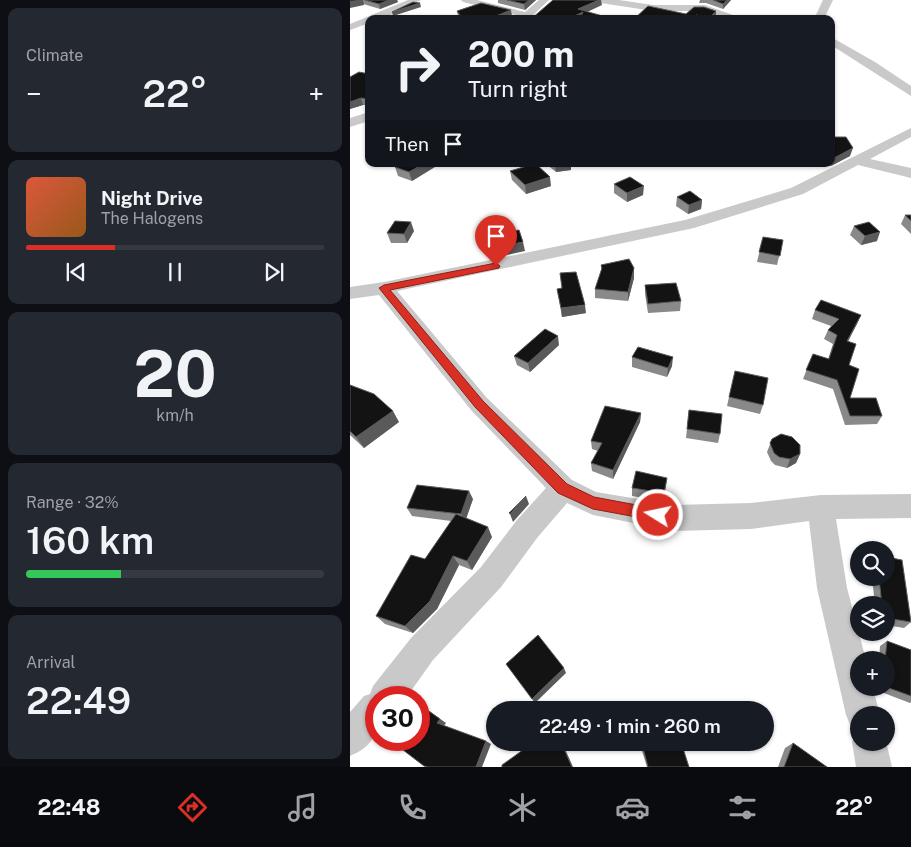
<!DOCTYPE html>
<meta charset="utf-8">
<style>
body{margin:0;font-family:"Public Sans",sans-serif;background:#242831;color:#f1f3f6;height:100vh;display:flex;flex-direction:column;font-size:19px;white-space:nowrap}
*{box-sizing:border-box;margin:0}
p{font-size:16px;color:#9ea1a6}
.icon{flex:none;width:28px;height:28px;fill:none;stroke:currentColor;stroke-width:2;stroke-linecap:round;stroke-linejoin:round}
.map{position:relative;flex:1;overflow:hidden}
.panel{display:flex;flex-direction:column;gap:8px;padding:8px;background:#0d0f14;width:350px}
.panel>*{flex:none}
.banner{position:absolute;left:15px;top:15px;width:470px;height:152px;border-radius:10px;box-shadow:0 1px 4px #0004;background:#171b24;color:#f1f3f6;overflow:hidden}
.fabs{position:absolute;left:500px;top:541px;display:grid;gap:10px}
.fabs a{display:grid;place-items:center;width:45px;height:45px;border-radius:50%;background:#171b24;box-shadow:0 1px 4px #0004;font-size:25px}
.speed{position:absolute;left:15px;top:686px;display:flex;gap:10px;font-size:25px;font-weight:700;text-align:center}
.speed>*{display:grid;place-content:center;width:65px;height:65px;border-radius:50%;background:#171b24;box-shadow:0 1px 4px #0004;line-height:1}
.speed .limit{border:8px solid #d22;background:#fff;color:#111}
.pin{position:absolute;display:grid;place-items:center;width:42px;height:42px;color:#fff;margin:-51px -21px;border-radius:50% 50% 50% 0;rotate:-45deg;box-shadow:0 0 5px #0007}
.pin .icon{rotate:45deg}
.me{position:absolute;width:55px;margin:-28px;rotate:280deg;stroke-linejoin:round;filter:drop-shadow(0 0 4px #0008)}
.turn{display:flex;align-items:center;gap:18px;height:105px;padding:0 20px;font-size:22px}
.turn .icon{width:65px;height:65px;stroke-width:2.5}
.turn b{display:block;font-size:35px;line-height:42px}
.then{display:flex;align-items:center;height:48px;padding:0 20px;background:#0003;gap:10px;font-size:19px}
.big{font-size:38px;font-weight:600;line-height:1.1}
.panel .widget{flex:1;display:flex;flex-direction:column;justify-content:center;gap:8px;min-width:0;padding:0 18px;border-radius:10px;background:#242831}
.panel .dial{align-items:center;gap:0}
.dial b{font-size:65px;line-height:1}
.song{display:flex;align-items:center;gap:15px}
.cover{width:60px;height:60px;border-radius:8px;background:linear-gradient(135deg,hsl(10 70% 55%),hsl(30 70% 35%))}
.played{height:5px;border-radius:2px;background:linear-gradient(90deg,#d93025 30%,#363941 30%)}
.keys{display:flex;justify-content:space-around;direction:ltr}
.heat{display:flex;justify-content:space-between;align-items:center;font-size:28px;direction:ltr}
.charge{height:8px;border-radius:4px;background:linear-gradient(90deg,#34c759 32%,#363941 0)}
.trip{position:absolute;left:136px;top:701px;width:288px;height:50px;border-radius:25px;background:#171b24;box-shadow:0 1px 4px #0004;font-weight:600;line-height:50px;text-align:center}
.tab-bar{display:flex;height:80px;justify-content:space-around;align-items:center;background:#090b0e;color:#9ea1a6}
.tab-bar .icon{width:35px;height:35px}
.tab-bar .on{color:#d93025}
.tab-bar b{font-size:22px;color:#f1f3f6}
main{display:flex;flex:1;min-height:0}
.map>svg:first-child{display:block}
</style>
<main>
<section class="panel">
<div class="widget"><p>Climate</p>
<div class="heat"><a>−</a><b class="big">22°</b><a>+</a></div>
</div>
<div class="widget">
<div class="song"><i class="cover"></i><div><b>Night Drive</b><p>The Halogens</p></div></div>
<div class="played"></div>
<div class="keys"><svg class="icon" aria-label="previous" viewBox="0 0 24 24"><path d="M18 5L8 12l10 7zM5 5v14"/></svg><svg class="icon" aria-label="pause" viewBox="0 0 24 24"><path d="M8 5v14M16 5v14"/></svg><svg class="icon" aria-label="next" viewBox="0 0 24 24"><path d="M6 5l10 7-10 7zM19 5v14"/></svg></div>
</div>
<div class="widget dial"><b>20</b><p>km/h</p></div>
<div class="widget"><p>Range · 32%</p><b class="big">160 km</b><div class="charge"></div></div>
<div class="widget"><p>Arrival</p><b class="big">22:49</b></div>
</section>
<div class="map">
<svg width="561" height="767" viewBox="0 0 561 767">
<rect width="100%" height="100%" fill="#fff"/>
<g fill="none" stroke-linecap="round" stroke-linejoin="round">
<!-- minor -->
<g fill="#c9c9c9" fill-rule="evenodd">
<path d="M58,0H71L32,19H19V23L0,30V24Z"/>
<path d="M111,0H127L175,12L189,0H199L179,19H168L170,16L113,2Z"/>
<path d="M246,0H269L303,5H355L394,19H378L354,11H303L251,3Z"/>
<path d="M473,0H483L474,19H464Z"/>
<path d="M481,37L525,62L561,86V96L481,45Z"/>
<path d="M19,112V121L0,127V118Z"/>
<path d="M561,128V137L520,159L561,168V178L508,165L453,194L344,228L47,291L137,398L222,480L246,492L324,505L401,503L471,495L561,494V518L486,519L497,588L516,660H509V688H523L530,715H509V742L536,741L542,767H506L502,742L507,730L501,727L496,715L467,588L459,521L401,529L324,531L243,515L217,503L187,538L151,587L83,660L56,698H26C26,727 31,743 0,756V712L14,696L20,694L23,686L61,638L131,567L167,520L196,488L121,410L29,295L0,299V287L34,282L335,220L441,188Z"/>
</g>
</g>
<!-- wall -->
<g fill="#898989">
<path d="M0,0H47L48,2L30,9Z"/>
<path d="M148,0H186L175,10L148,3Z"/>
<path d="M350,0H381L373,9L356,3H349Z"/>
<path d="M107,11L162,16L155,19H110L108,16Z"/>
<path d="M19,74V105H13L0,109V77Z"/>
<path d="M481,137L500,156L481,166H476L471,164H481Z"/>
<path d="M52,164H88V165L62,181L48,176L45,167Z"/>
<path d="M196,164H221V170L206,172Z"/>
<path d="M160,171L201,186L176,194L162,180Z"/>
<path d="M264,184L293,195L277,202L264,193Z"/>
<path d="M327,197L352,200L351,209L338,214L326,206Z"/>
<path d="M555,215H561V234L551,224Z"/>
<path d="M504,226L527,241L511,245L500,235Z"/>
<path d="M64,231L57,243H41L37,233Z"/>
<path d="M413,237L433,240L427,265L407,262Z"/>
<path d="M251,265L284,268V278L278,301L245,298V289L251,271Z"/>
<path d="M295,285L331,301L330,311L298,313L295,294Z"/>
<path d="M207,289L236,313L212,317Z"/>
<path d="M465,310L511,315L498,342L499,365L500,398L532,416L527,424L495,425L483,389L453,379L463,354L478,359L483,344L474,339L478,330L481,326L462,319Z"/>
<path d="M209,345L180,372L167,365L164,356Z"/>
<path d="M282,357L322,366L317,377L282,367Z"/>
<path d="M0,385L49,422L14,448L0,435Z"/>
<path d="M379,397L413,405L410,414L377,406Z"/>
<path d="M339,410L370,434L368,443L336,438Z"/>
<path d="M291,413L290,422L263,479L242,471L241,463L248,451L242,449L241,441Z"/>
<path d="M422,439L450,454L446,463L437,468L425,465L421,461L417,452Z"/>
<path d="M317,478L313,501L282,496V488Z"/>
<path d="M123,499L116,518L142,537L122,570L109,565L87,609L63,633L35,624L26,616L75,559L101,521L62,516L57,508Z"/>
<path d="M522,578H536L561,622L554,628L536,625V605H525Z"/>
<path d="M537,641L561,650V702L560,703L526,690V688H536V660H529L530,646Z"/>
<path d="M443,743L477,767H428L435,748Z"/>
<path d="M293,748L339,767H297L292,751Z"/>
</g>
<!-- shaded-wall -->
<g fill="#5a5a5a">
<path d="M10,0H13L14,5L0,8V2Z"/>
<path d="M39,0H47L48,2L30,9L29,4Z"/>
<path d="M179,0H186L175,10L174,4Z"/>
<path d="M249,0H251L252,5L233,14L231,19H218L228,9Z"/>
<path d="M377,0H381L373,9V4Z"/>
<path d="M70,3L71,7L43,16L42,12Z"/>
<path d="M161,10L162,16L155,19H141V18Z"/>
<path d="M366,11V17L364,19H359Z"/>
<path d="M11,98L13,105L0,109V102Z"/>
<path d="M503,148L500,156L481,166L484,158Z"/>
<path d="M73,164H88V165L62,181L59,172Z"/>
<path d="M213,164H221V170L206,172L205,165Z"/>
<path d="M200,177L201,186L176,194L175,185Z"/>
<path d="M294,186L293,195L277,202V193Z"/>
<path d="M352,200L351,209L338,214L339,205Z"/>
<path d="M61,222L64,231L57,243L54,234Z"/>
<path d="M530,232L527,241L511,245L515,236Z"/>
<path d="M173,242L175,251L143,258L141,248Z"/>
<path d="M284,268V278L278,301V292Z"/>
<path d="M235,305L236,313L212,317L211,308Z"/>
<path d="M511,315L507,324L493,350L497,341Z"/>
<path d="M208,336L209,345L180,372L178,363Z"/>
<path d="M323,357L322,366L317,377L318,368Z"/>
<path d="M43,411L49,422L14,448L6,437Z"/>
<path d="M291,413L290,422L263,479V470Z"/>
<path d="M450,454L446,463L437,468L440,459Z"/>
<path d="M317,478L316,486L313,501L314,493Z"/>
<path d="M119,491L123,499L115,522L111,514Z"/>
<path d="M176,496L179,504L163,522L160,514Z"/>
<path d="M138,527L142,537L122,570L117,561Z"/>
<path d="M103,556L109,565L87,609L63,633L55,626Z"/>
<path d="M214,668L216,673L185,703L182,699Z"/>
<path d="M69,704L96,723L93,727L87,723Z"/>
<path d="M136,741L141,744L132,767H126Z"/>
<path d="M211,742H212L223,767H222Z"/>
</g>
<!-- building -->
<g fill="#131313" stroke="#5a5a5a">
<path d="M0,0H10L0,2Z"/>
<path d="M15,0H39L29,4Z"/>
<path d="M157,0H179L174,4Z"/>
<path d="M203,0H249L228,9L263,19H230L233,12L218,19H181Z"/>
<path d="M363,0H377L373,4Z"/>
<path d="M63,2L70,3L42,12Z"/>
<path d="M131,3L161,10L141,18V19H113L107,11Z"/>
<path d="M298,6L336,14L344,7H354L366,11L359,18L346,15L359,19H284Z"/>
<path d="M9,72L19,74V99L11,98L0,102V77Z"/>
<path d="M481,137H496L503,148L484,158H481Z"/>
<path d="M52,164H73L59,172L45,167Z"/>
<path d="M184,164H186L200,177L175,185L160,171Z"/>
<path d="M280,177L294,186L277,193L264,184Z"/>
<path d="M340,191L352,200L339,205L327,197Z"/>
<path d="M555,215H561V221Z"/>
<path d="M45,221L61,222L54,234L37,233Z"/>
<path d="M519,222L530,232L515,236L504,226Z"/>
<path d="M169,230L173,242L141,248L138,235Z"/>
<path d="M413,237L433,240L430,256L409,252Z"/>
<path d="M279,259L284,268L278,292L245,289L252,268L251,265Z"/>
<path d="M226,272L235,305L211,308L207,289L212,288L210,273Z"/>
<path d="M326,283L331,301L298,304L295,285Z"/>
<path d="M471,300L511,315L497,341L506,344L499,365L509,369L500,398H526L532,416H500L487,380L456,370L463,354L479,359L487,335L478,330L489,319L465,310Z"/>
<path d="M195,329L208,336L178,363L164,356Z"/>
<path d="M288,347L323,357L318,368L282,357Z"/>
<path d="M385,371L418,378L413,405L379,397Z"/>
<path d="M0,385L24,394L43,411L6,437L0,431Z"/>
<path d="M255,406L291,413L263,470L241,463L252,443L241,441Z"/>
<path d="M339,410L372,414L370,434L337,429Z"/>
<path d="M431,434L442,437L450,445V454L440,459L429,457L424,453L420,443L422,439Z"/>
<path d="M286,471L317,478L314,493L282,488Z"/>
<path d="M67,485L119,491L111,514L57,508Z"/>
<path d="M176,496L160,514L159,513Z"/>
<path d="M106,514L138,527L117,561L103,556L80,601L55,626L26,616L61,555L75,559Z"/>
<path d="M536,557L552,560L561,622L536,618V605H532L529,578H536Z"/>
<path d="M188,635L214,668L182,699L156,664Z"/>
<path d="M537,641L561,650V696L536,687V660H535Z"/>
<path d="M69,704L90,719L87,723L136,741L126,767H78L74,766L40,740H69Z"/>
<path d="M184,742H211L222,767H152V765Z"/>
<path d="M305,742H331L339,767H298L293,748Z"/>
<path d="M443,743L477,767H434Z"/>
</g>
<!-- route -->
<path fill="#d93025" stroke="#8d1f18" d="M146,263L150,266L149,268L40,290L133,401L217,484L244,497L308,509L313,510L315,515L313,519L308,521L243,509L208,493L125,407L29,288L34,285Z"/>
</svg>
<div class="fabs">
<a><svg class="icon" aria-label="search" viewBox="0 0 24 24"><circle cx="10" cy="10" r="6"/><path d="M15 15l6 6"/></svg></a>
<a><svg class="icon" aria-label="layers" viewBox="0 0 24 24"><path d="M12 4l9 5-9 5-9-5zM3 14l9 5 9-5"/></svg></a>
<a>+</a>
<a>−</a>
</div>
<div class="speed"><div class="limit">30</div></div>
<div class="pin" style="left:146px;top:266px;background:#d93025"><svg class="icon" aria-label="arrive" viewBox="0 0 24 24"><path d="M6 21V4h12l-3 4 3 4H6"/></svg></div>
<svg class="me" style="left:308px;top:515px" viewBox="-20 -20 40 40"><circle r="17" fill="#d93025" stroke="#fff" stroke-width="3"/><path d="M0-11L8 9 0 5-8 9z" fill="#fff"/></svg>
<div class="trip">22:49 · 1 min · 260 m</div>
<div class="banner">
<div class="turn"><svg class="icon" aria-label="right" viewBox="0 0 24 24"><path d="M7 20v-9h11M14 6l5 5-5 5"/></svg><div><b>200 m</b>Turn right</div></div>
<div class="then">Then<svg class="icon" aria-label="arrive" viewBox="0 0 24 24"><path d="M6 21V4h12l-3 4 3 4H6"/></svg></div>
</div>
</div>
</main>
<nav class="tab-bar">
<b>22:48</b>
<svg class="icon on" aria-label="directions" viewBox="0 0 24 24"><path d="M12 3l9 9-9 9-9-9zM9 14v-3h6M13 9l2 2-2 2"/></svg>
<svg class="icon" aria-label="music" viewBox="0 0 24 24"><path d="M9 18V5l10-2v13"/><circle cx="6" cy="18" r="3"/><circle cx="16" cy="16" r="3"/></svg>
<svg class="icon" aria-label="phone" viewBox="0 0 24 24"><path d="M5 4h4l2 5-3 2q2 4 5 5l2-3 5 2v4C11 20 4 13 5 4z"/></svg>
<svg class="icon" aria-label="climate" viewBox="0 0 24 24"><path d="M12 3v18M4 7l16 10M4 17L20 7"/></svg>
<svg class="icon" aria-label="car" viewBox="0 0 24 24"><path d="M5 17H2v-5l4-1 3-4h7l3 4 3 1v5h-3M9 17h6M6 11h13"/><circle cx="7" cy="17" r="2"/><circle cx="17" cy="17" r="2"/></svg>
<svg class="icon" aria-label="filters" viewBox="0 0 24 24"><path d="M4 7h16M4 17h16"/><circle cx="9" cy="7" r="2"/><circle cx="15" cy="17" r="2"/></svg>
<b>22°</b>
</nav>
